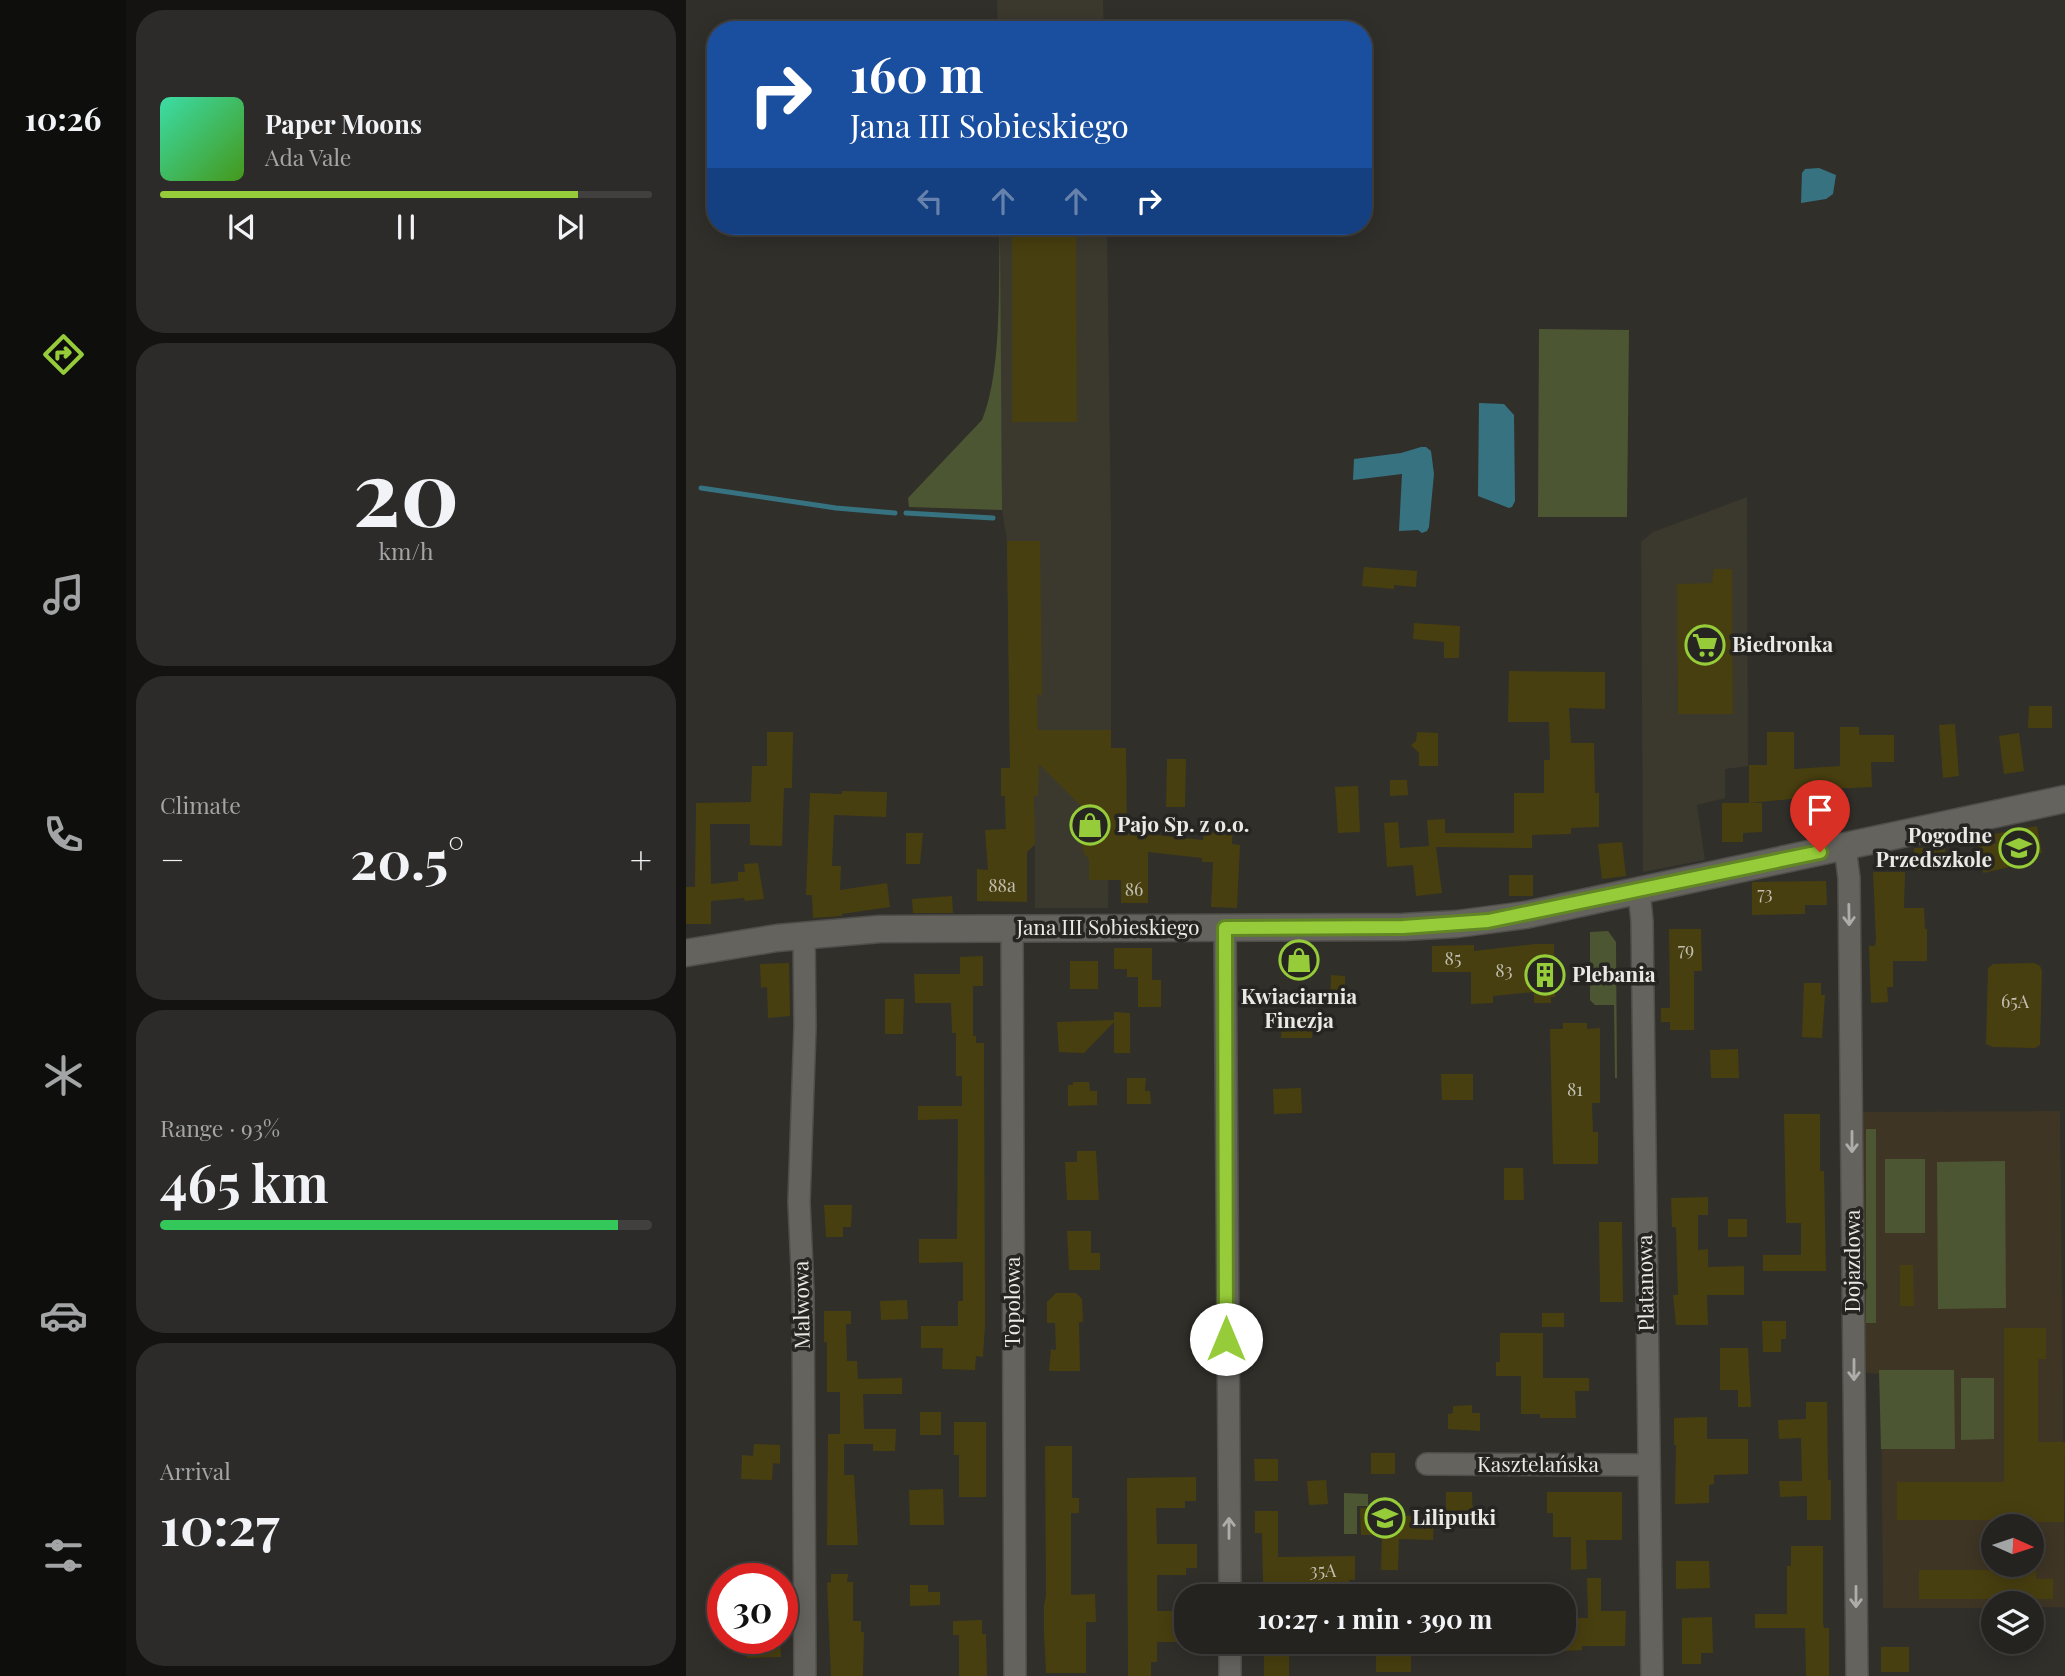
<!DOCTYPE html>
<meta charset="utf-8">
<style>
body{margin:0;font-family:"Playfair Display",serif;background:#2c2b29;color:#f1f3f6;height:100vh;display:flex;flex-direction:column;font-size:26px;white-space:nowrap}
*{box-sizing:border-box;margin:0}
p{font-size:23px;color:#a3a4a5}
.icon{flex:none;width:38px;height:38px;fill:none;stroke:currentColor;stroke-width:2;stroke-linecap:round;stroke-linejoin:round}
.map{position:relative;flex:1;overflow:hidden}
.drawer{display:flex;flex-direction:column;gap:10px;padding:10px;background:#141312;width:560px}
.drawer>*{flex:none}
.hud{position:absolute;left:21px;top:21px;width:665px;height:214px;border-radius:28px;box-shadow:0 4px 18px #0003,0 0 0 2px #41403e;background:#1a4fa0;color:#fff;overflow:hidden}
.needle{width:46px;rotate:93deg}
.buttons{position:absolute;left:1295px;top:1514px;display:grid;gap:14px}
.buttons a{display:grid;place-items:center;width:63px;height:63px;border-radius:50%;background:#242320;box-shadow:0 4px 18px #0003,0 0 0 2px #41403e;font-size:35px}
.speed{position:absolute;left:21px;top:1563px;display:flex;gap:14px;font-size:35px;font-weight:700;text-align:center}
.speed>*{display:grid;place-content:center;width:91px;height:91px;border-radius:50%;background:#242320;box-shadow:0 4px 18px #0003,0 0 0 2px #41403e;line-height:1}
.speed .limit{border:10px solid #d22;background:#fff;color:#111}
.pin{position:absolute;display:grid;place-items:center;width:60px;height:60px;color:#fff;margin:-72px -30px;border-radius:50% 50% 50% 0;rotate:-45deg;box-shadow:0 0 7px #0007}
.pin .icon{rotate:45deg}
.me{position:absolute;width:77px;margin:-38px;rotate:0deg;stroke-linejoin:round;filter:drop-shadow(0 0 5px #0008)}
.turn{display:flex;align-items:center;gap:24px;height:147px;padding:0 28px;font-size:32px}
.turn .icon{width:91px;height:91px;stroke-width:2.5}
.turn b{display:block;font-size:49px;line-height:60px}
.lanes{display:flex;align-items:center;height:66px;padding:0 28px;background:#0003;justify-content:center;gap:35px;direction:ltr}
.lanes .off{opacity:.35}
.big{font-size:52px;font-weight:700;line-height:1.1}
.drawer .widget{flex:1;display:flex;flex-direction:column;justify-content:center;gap:10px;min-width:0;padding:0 24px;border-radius:28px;background:#2c2b29}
.drawer .dial{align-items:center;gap:0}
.dial b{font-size:91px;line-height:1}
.song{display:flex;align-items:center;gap:21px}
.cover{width:84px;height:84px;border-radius:10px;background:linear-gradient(135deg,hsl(160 70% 55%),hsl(100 70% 35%))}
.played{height:7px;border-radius:4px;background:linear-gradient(90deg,#96cc39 85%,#41403e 85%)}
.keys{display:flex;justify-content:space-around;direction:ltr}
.heat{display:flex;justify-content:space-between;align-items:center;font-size:38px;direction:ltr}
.charge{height:10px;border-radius:5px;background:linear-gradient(90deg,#34c759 93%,#41403e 0)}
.trip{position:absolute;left:488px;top:1584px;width:402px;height:70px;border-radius:28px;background:#242320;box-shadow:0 4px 18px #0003,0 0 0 2px #41403e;font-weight:700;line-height:70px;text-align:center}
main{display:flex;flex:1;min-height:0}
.dock{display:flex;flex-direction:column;width:126px;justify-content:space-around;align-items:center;background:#0e0e0d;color:#a3a4a5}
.dock .icon{width:49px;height:49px}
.dock .selected{color:#96cc39}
.dock b{font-size:32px;color:#f1f3f6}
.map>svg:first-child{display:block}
</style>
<main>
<nav class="dock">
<b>10:26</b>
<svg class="icon selected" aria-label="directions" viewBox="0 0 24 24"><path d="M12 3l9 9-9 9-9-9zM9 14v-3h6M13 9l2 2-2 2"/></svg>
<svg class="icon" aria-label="music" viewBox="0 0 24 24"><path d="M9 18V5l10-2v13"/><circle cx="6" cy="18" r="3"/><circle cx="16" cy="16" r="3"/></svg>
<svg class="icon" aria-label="phone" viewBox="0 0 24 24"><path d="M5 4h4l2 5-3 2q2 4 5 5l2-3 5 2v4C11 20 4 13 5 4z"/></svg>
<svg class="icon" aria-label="climate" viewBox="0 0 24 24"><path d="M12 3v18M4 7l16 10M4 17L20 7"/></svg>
<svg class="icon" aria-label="car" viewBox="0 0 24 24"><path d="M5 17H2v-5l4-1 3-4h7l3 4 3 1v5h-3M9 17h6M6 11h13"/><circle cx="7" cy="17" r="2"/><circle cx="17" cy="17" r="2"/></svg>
<svg class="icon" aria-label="filters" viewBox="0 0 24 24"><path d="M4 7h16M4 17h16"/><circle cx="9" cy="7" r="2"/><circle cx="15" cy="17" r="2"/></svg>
</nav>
<section class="drawer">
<div class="widget">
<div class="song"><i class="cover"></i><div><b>Paper Moons</b><p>Ada Vale</p></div></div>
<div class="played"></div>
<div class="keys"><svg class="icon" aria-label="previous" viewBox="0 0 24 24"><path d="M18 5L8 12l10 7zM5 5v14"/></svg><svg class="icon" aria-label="pause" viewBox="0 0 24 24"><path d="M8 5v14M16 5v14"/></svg><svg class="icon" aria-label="next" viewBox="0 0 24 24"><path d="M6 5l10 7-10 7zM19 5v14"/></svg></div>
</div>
<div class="widget dial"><b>20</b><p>km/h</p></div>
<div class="widget"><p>Climate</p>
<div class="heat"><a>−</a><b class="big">20.5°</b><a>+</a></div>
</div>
<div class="widget"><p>Range · 93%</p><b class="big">465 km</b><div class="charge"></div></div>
<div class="widget"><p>Arrival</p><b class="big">10:27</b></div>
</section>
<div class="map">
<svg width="1379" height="1676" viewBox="0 0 1379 1676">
<rect width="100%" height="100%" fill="#302f2a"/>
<!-- built -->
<g fill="#3b382e">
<path d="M311,0H417L418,30H312Z"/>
<path d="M313,226H421L425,525V730L422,908H349V845L343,850H320L319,796H315V768H324L321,541L316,510Z"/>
<path d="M1061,497L1062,766L1039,769V798L1011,805L1019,860L957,872L955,542L967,532Z"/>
</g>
<!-- education -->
<path fill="#3f3525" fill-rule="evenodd" d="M1374,1111L1379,1607H1346V1603H1307V1608H1197L1195,1374L1179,1373L1177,1112ZM1307,1526H1346V1564H1307Z"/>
<!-- green -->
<g fill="#4d5632">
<path d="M314,233L316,510L223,507L222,498L296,420C316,372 312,288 314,233Z"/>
<path d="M853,329L943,330L941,517H852Z"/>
<path d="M922,931L930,942L931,1078H929L928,1005H909L904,1000V932Z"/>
<rect x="1180" y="1129" width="10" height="194"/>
<rect x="1199" y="1159" width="40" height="74"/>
<path d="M1319,1161L1320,1308L1252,1309L1251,1162Z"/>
<path d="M1193,1370H1268L1269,1449H1195Z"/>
<path d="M1275,1378H1308V1439L1275,1440Z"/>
<path d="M658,1493L682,1494V1506H671V1534H658Z"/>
</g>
<!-- water -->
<g fill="#377280">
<path d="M1133,168L1150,175L1147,194L1140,199L1115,203L1116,173L1119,169Z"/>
<path d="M793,403L818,404L828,415L829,501L826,507L823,508L792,496Z"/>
<path d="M735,447H740L745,451L748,474L743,527L741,531L736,533L732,530L713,531L716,474L667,480L668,459L715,453Z"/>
</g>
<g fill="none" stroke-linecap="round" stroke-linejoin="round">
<!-- stream -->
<g stroke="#377280" stroke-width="5">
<path d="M15,488L150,508L209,513"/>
<path d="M220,513L307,518"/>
</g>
</g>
<!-- building -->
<g fill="#483f10">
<path d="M326,226H390L391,422H326Z"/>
<path d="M321,541H354L356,695H351L352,730H425V748H440L441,832L517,840L518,823H547L546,844L554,845L551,908L525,907L527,862H516V858L462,852V903H435V880H403V859L399,855L394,841V805L353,764L352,796H348L349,844L341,852V902L291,901V869L302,870L299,830L320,829L319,796H315V768H324Z"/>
<path d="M678,567L731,571L730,587L708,585V589L676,586Z"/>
<path d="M1028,569H1046L1047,714H992L991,584L1026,583Z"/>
<path d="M728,623L774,626L773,658H758V642L727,639Z"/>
<path d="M823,671L919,672V709L883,708L885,743H908L909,793H913V827L885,828V834L846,835V848L750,847L756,893L730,896L727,865L701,867L698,823L712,822L714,848L743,846L741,820L759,819V833H828V793H858V760H864L863,722H822Z"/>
<path d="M1343,706H1366V728H1342Z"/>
<path d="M1269,724L1273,776L1257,778L1253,725Z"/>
<path d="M1154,727H1173V735H1208V762H1185L1186,787L1120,790L1121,802L1106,803V799L1063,803V765H1081V732H1108V769L1154,766Z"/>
<path d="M81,732H107L106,788H98L96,846L64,845V824H24L25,884L52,881V872H59L58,864L72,863L78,899L59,901L58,898L25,901V924H0V887H9L10,803L65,802L66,766H81Z"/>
<path d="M731,732L752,733V766H733V753L725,745L730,741Z"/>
<path d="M1333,733L1338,771L1318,774L1313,736Z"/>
<path d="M481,759H500L499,807H480Z"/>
<path d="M704,780H721L722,795L704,796Z"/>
<path d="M672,786L674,832L652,833L649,787Z"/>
<path d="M156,791L201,792L200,817L148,815L146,866H155L154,890L201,883L204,907L156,914V916L127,918L126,895H120L124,793L156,794Z"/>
<path d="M1036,803H1076V832L1057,833V842H1036Z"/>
<path d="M1351,826L1356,853L1336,857L1337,864L1297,873L1292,846L1310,843L1308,834Z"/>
<path d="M220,833H237L234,864H220Z"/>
<path d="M936,842L940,876L916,879L912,844Z"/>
<path d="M1259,847V870H1228V848Z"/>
<path d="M1187,872H1219L1218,908H1238L1239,929H1241V961H1207V987H1201L1202,1002L1185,1003L1183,946H1189L1190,940Z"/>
<rect x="823" y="875" width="24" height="21"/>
<path d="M1140,881L1141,905H1119V914L1066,915V882Z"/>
<path d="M266,896L267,913H227L226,899Z"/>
<path d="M983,929H1015L1016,971H1008V1030H984V1022H975V1008H984Z"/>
<path d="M849,944H868L869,997H865V1003H848V992L807,996V1003L785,1004V972H746V946L788,945V951Z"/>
<path d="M597,947L630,948L629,974L596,972Z"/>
<path d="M428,948H466V980H475V1007H452V977H441V969H428Z"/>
<path d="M297,956V986H287V1036H290V1043H298L299,1325L297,1357L290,1356L289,1370L256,1369L257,1348H235V1326H272V1301H277V1262L233,1263V1239H271L272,1119L232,1120V1106H276V1076H270V1033H266L265,1003H229L228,974H274V957Z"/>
<rect x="384" y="961" width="28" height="28"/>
<path d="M103,963L104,1016L82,1018L81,987L75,988L74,964Z"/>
<path d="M1348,963L1354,966L1356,971L1354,1045L1349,1048L1307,1047L1300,1044L1302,968L1307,964Z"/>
<path d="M645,975L659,976V1005H644Z"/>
<path d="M1118,983H1135V995H1139L1136,1038L1116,1037Z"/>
<path d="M199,999H218L217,1034H199Z"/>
<path d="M428,1012L444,1013V1053H428V1022L398,1053L373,1052L371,1022L428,1020Z"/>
<path d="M596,1019H627L626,1038H595Z"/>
<path d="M877,1023H901V1029L914,1028V1103H906L907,1132H912V1164H867L864,1029H877Z"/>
<path d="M1052,1049L1053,1078H1025L1024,1050Z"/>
<path d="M755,1074H787V1100H756Z"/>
<path d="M441,1078H460L459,1091H464L465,1104H441Z"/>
<path d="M387,1082H403L404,1091H411V1105L382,1106V1085H387Z"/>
<path d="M615,1088L616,1113L588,1114L587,1089Z"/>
<path d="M1098,1114H1134V1171H1138L1140,1271H1077V1255H1115V1223H1100Z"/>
<path d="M391,1151H410L413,1200H381L379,1162H391Z"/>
<path d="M818,1168H837L838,1200H818Z"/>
<path d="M1022,1197V1215H1012V1250L1022,1249V1267L1058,1266V1295H1021L1022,1325H990L987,1295H992L990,1227H986L985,1198Z"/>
<path d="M138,1205H166L165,1227H157V1237H140Z"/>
<rect x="1042" y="1219" width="19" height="18"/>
<path d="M913,1222H936L937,1302H914Z"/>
<path d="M381,1231H405V1253H414V1270H383Z"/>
<path d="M1214,1265H1227L1228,1306H1214Z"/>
<path d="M370,1293H390L396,1299L397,1322H393L394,1371H363L365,1349L370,1350L369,1323H361V1302Z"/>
<path d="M221,1300L222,1319L195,1320L194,1301Z"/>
<path d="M138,1311H165V1324H160L161,1361H171L172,1379L216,1378V1394H177L178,1429H210L209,1451H187V1444H158V1475H168L172,1545H141L142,1434H154V1392H141V1342H138Z"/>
<rect x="856" y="1313" width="22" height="14"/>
<path d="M1076,1321H1100V1339H1095V1352H1077Z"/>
<path d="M1318,1328H1360V1359H1352V1442H1379L1378,1522H1350V1526H1317V1520H1211V1482H1318Z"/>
<path d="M814,1333H857V1378H903V1391H889L890,1418H854V1414H835V1376H810V1362H814Z"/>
<path d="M1034,1348H1062L1065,1407H1052V1390H1034Z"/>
<path d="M1120,1402H1141L1142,1480H1145V1520H1121V1496L1094,1497L1093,1481H1116L1115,1438L1093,1439L1092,1420L1120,1419Z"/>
<path d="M786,1405V1413H794V1431L762,1429V1414L767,1413V1406Z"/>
<rect x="234" y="1412" width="21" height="23"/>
<path d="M1021,1417V1439H1062V1474L1028,1475V1484L1023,1485V1503L989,1504L990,1445H988V1418Z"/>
<path d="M268,1422H300V1497H273V1455H268Z"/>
<path d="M68,1444L94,1445V1464L87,1463L86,1480L55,1479L56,1455L67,1456Z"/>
<path d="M359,1446H386V1498H393V1513H385V1595L409,1594L410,1622H400V1673H360L358,1634V1605L360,1596Z"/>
<rect x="685" y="1453" width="24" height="21"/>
<path d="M568,1459H592V1481H569Z"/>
<path d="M510,1477V1501H499V1508H470L471,1544H511V1568H500V1575H471V1611H500V1642H471V1662H465V1676H442L441,1478Z"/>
<path d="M640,1480L642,1504L623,1505L621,1481Z"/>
<path d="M257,1489L258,1525H224L223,1490Z"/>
<path d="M760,1492H786L787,1517L760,1518Z"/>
<path d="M861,1492H936V1540H900L901,1569L885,1570V1537H867V1513H861Z"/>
<path d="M674,1508H708V1516H748L747,1540L713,1539L712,1570H695L696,1535H675Z"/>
<path d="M569,1511H592V1557L669,1556V1580H663V1589H646V1594H616V1583H577L576,1533H569Z"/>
<path d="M1105,1546H1137V1623L1138,1628H1143V1676H1120L1119,1628H1069V1614H1101V1566H1105Z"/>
<path d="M990,1561H1023L1024,1588L990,1589Z"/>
<path d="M1317,1564H1350V1579H1367V1599H1233V1570H1317Z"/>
<path d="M145,1574H162L161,1582H167V1621H175V1632H178L177,1676H145L141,1583L145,1582Z"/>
<path d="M901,1578H915V1611H940L939,1646H896V1650L878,1651V1618H902Z"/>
<path d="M224,1585H242V1592H254V1605L224,1606Z"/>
<path d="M1026,1617L1027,1653H1015V1664H996V1618Z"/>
<path d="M296,1620V1634H300L301,1676H273V1635H267V1621Z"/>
<path d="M61,1638H94L95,1657L61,1658Z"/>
<path d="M602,1642H627V1656H603V1676H578V1656H602Z"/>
<rect x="1195" y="1647" width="28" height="25"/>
<rect x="690" y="1656" width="35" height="16"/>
</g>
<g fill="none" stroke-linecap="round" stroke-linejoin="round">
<!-- minor casing -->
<g stroke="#4f4e4a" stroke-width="24">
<g id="minor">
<path d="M1159,847L1163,878L1171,1676"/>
<path d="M953,891L956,921L966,1676"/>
<path d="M539,927L544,1596"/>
<path d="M326,928L329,1676"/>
<path d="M118,935L119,1027L113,1202L117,1292L119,1676"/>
<path d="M741,1464L962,1465"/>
<path d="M544,1642V1676"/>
</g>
</g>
<!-- tertiary casing -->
<g stroke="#4f4e4a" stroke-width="29">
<path id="tertiary" d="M0,953L91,938L194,929L717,927L771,924L839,915L1379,799"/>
</g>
<!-- minor -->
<use href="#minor" stroke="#64635e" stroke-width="21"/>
<!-- tertiary -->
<use href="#tertiary" stroke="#64635e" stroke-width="26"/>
</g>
<!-- one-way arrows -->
<defs><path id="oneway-shaft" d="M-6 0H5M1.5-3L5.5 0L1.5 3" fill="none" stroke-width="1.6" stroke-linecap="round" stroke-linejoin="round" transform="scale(1.75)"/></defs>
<g stroke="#aeada9">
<use href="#oneway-shaft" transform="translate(1163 915) rotate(89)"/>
<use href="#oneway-shaft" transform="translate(1166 1142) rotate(90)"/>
<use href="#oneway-shaft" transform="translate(1168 1370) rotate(90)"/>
<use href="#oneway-shaft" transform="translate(543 1528) rotate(-90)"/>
<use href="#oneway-shaft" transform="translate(1170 1597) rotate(90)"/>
</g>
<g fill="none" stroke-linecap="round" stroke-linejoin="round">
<!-- route casing -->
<g stroke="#628525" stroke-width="18">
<path id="route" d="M540,1339L539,928L717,927L802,921L1134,852"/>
</g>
<!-- route -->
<use href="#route" stroke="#96cc39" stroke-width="12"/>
</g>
<!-- icons -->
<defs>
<g id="supermarket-ring" transform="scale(2.0125)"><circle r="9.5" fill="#262521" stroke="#96cc39" stroke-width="1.5"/><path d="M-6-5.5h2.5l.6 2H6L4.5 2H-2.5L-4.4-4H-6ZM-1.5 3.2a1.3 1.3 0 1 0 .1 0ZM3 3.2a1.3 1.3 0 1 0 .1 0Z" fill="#96cc39"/></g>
<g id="shop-ring" transform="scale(2.0125)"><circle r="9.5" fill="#262521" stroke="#96cc39" stroke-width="1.5"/><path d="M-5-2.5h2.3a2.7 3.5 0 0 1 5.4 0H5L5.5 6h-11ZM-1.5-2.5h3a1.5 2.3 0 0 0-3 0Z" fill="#96cc39"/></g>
<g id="school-ring" transform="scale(2.0125)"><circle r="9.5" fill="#262521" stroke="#96cc39" stroke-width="1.5"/><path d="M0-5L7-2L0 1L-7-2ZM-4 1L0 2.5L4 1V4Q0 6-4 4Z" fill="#96cc39"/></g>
<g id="building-ring" transform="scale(2.0125)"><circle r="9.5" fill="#262521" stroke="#96cc39" stroke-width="1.5"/><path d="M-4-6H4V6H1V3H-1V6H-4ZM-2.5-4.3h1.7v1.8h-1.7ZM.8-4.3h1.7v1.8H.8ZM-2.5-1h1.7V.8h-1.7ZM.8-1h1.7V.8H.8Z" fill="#96cc39"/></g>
</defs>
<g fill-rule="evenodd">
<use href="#supermarket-ring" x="1019" y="645"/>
<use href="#shop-ring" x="404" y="825"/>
<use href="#school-ring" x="1333" y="848"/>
<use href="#shop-ring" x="613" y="960"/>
<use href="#building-ring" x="859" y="975"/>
<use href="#school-ring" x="699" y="1518"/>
</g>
<g text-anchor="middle" stroke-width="7" stroke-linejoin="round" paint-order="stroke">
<!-- number labels -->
<g font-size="18" fill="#c2beb0">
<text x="316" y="892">88a</text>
<text x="448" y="896">86</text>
<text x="1079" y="900">73</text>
<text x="1000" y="956">79</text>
<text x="767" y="965">85</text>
<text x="818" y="977">83</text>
<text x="1329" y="1008">65A</text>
<text x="889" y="1096">81</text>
<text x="637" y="1577">35A</text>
</g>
<!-- poi labels -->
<g font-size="21" font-weight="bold" fill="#eae9e6" stroke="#262521" text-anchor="start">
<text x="1046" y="652">Biedronka</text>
<text x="431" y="832">Pajo Sp. z o.o.</text>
<text x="1306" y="843" text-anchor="end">Pogodne<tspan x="1306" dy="24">Przedszkole</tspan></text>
<text x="886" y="982">Plebania</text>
<text x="613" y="1004" text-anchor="middle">Kwiaciarnia<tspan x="613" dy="24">Finezja</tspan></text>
<text x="726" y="1525">Liliputki</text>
</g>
<!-- street labels -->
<g font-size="21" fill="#eae9e6" stroke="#262521">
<text x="422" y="935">Jana III Sobieskiego</text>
<text transform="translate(1167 1261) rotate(-90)" y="7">Dojazdowa</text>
<text transform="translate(960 1283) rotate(-91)" y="7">Platanowa</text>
<text transform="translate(327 1302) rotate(-90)" y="7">Topolowa</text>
<text transform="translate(116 1305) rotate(-91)" y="7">Malwowa</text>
<text x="852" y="1472">Kasztelańska</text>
</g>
</g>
</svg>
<div class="buttons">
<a><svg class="needle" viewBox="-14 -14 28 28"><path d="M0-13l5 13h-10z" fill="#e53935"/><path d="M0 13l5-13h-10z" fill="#a3a4a5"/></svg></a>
<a><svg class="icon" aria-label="layers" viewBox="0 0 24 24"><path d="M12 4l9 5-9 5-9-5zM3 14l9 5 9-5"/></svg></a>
</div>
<div class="speed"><div class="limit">30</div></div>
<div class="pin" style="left:1134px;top:852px;background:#d93025"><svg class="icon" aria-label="arrive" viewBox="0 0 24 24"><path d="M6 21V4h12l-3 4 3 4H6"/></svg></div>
<svg class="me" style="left:540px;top:1339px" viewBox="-20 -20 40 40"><circle r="19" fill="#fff"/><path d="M0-13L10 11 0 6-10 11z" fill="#96cc39"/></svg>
<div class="trip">10:27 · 1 min · 390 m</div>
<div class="hud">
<div class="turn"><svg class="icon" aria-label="right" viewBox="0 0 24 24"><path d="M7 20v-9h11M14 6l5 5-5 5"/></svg><div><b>160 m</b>Jana III Sobieskiego</div></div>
<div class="lanes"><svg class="icon off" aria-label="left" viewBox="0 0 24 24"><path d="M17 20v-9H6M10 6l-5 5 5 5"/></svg><svg class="icon off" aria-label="ahead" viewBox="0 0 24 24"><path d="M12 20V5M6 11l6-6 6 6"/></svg><svg class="icon off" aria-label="ahead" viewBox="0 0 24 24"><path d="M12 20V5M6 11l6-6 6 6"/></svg><svg class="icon" aria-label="right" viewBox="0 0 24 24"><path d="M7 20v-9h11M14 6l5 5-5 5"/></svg></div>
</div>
</div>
</main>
